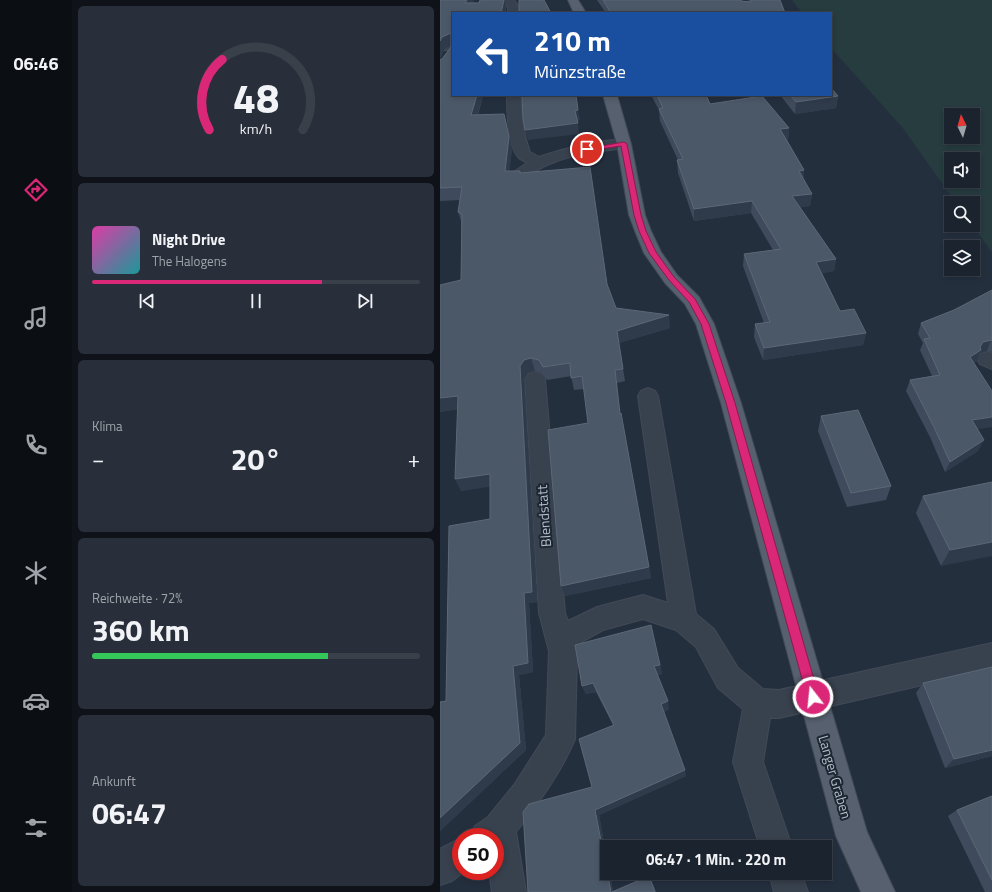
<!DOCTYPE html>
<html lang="de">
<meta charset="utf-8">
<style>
body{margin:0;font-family:"Titillium Web",sans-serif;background:#282f3a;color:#f1f3f6;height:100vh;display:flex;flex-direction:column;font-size:15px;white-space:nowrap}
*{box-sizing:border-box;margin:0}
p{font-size:13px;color:#a0a4aa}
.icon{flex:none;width:22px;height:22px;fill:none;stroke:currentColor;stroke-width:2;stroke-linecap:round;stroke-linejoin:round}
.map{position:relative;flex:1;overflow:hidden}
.sheet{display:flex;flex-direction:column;gap:6px;padding:6px;background:#0f1319;width:368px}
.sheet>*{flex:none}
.banner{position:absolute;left:12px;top:12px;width:380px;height:84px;border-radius:0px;box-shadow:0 2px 6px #0003,0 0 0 1px #39404a;background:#1a4fa0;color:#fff;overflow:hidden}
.needle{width:26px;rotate:355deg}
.tools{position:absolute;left:504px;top:108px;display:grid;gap:8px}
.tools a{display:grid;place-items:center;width:36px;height:36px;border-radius:0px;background:#1b232e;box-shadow:0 2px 6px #0003,0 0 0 1px #39404a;font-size:20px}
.speed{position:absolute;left:12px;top:828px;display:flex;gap:8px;font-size:20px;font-weight:700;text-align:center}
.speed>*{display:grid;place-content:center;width:52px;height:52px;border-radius:50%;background:#1b232e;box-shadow:0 2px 6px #0003,0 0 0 1px #39404a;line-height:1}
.speed .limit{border:6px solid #d22;background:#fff;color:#111}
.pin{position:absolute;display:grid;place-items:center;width:34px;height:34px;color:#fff;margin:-17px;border:2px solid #fff;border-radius:50%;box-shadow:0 1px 4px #0007}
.me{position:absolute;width:44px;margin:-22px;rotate:344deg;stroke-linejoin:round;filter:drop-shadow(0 0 3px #0008)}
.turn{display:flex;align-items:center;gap:14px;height:84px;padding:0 16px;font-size:18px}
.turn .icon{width:52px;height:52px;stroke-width:2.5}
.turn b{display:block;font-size:28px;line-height:34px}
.big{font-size:30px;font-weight:700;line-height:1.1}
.sheet .tile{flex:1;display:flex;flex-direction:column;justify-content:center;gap:6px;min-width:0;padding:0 14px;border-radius:6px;background:#282f3a}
.sheet .dial{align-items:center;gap:0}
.dial svg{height:104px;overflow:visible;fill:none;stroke:#39404a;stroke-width:7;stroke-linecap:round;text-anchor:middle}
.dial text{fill:#f1f3f6;stroke:none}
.song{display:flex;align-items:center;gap:12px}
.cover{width:48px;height:48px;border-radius:6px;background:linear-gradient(135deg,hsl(320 70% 55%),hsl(180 70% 35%))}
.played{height:4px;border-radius:2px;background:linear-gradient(90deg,#db2777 70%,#39404a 70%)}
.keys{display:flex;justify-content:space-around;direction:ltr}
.heat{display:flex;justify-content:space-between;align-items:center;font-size:22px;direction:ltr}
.charge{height:6px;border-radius:3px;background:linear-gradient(90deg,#34c759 72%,#39404a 0)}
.trip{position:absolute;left:160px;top:840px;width:232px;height:40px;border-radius:0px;background:#1b232e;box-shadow:0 2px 6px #0003,0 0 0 1px #39404a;font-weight:700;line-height:40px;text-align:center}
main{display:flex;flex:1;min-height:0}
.tabs{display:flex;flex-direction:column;width:72px;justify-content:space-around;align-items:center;background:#0b0e12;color:#a0a4aa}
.tabs .icon{width:28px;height:28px}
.tabs .on{color:#db2777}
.tabs b{font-size:18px;color:#f1f3f6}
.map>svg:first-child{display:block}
</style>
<main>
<nav class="tabs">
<b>06:46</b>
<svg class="icon on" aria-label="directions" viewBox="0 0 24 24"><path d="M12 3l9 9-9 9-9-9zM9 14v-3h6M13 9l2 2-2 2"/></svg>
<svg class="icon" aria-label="music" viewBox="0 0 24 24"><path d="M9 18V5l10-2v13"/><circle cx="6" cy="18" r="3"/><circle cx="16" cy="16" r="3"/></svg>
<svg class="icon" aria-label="phone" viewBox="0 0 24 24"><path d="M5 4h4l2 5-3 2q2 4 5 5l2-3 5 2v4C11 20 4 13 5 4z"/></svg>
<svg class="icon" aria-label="climate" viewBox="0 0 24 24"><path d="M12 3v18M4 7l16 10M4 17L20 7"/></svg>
<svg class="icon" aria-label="car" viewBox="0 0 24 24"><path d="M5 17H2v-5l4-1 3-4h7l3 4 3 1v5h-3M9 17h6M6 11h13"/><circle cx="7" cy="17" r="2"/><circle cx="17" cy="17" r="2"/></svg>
<svg class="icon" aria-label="filters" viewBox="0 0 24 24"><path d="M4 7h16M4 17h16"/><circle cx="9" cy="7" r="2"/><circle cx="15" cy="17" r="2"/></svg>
</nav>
<section class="sheet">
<div class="tile dial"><svg viewBox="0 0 100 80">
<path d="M14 69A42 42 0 1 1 86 69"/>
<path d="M14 69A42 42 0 0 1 24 15" stroke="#db2777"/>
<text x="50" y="56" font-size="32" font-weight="700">48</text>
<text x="50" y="72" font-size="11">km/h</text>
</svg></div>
<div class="tile">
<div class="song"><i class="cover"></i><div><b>Night Drive</b><p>The Halogens</p></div></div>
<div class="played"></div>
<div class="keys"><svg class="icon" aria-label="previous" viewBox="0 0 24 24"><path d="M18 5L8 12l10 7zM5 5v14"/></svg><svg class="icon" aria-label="pause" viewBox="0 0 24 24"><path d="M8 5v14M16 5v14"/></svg><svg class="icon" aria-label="next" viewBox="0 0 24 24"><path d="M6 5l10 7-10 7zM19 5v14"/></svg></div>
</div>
<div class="tile"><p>Klima</p>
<div class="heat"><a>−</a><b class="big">20°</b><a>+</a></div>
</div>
<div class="tile"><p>Reichweite · 72%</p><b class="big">360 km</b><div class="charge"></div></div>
<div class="tile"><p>Ankunft</p><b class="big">06:47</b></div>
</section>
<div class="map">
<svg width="552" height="892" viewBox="0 0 552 892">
<rect width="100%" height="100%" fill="#242f3e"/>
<!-- green -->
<path fill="#263c3f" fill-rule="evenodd" d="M352,0H552V252L532,225L533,203H516L462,127L391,48V13H362ZM511,115H533V137H511ZM511,159H533V181H511Z"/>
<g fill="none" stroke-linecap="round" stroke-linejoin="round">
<!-- minor casing -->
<g stroke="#414a57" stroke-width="2">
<g id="minor">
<path d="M63,0H74L80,8V13H68V8Z"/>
<rect x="0" y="42" width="13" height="8"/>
<path d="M67,95H81C81,115 83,134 90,152L99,157C119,150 169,136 189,141L191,144L189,147L184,148C160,151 135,154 112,163C101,167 89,177 78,174L75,171L87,163C85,161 81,160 79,158C67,147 67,110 67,95Z"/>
<path d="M547,352L552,353V369L540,364L537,359L540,354Z"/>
<path d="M95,372L102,374L105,379L125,613L128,621L157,607L203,595L228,603L198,396L201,391L208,388L215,391L218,396L256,614L274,629L298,668L323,689L339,690L552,643V669L339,718H330L323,762L352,847H320L293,762L303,709L278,688L256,647L236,630L203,619L163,630L143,641L137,653L135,739C121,773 98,804 76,832L86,892H52L49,871H55V837H30L35,826L48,817L74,785L106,735L109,651L99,613L85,379L88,374Z"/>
<path d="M21,838V871H25L12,881L0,885V849Z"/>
<path d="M329,873H361L368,892H334Z"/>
</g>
</g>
<!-- major casing -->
<g stroke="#414a57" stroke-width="2">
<g id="major">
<path d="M128,0H138L146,13H134Z"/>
<path d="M163,95H177L191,144L205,215L211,231L221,252L237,275L259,297L274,324L301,403L427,832L455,892H421L396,836L281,403L256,324L245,304L225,283L204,253L195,231L189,215L177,144Z"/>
</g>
</g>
<!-- minor -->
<use href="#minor" fill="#38414e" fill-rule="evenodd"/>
<!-- major -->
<use href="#major" fill="#56606e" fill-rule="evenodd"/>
</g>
<!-- wall -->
<g fill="#3f4b5c" fill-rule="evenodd">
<path d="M0,0L39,3L40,0H65L66,8L38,115L72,149L69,171H80L81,173L167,285L176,308L230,328L179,343L185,381L177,383L180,414L211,578L125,596L121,586L148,423L144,389L134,390L131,376L107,380L102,373L95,371L88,373L84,379L97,602L89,603L93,672L79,675L86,750L0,831V702L6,701L50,519V486L21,491L18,409L0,412L21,280V221L18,212L20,200L0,201ZM11,46V47L2,59H0L5,48Z"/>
<path d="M157,0H301V1L309,2L308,0H340L345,13H166Z"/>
<path d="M211,95H266L270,104L349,128L348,140H347L364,170L363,179L372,194L370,206L360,207L396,259L394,271L382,273L400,311L426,333L423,345L323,360L314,337L315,324L324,323L303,266L304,254L333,250L311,213L254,221L238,173L237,160H238L220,121L219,110Z"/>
<path d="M340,95H391L398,96L396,108L355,114Z"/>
<path d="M552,290V352L547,351L540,353L537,361L534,363L538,451L505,472L490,437L466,391L470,380L492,376L480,350L483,343L478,334L481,323L514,310Z"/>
<path d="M381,416L451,486L446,500L407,507L378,431Z"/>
<path d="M552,482L501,566L476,513L483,496Z"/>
<path d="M220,665L222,674L217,675L229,709L224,712L246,776L159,815L173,891L211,879L216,892H88L152,787L173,725L156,692L146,694L142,686Z"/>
<path d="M552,667V756L505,768L476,693L483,683Z"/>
<path d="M552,796V892H545L508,816L517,810Z"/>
</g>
<!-- shaded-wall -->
<g fill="#2f3b4b">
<path d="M27,0H34L29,13L25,3Z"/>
<path d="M64,0H65L66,8V13H61Z"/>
<path d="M11,33L13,45L5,48L0,60V41L2,37Z"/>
<path d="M37,95H43L34,127L31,115Z"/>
<path d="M398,96L396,108L355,114L356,102Z"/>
<path d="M138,110L140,120L136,121L135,111Z"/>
<path d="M64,114L72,149L68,184L65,171Z"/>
<path d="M138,123L139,134L88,140L85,130Z"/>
<path d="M349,128L348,140L339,141L340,129Z"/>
<path d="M364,170L363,183L359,171Z"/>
<path d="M372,194L370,206L351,209L352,196Z"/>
<path d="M312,201L311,213L254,221V209Z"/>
<path d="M396,259L394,271L374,275L376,262Z"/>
<path d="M229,315L230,328L179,343L177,331Z"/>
<path d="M426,333L423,345L323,360L324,348Z"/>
<path d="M551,340L547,351L540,353L537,361L526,368L530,357L540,347L543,342Z"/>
<path d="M91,358L95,371L88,373L84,379L97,602L89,603L93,672L79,675L86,750L0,831V818L73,666L84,593L80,366L84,360Z"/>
<path d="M175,370L177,383L182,426L180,414Z"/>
<path d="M18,396L23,408L0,412V398Z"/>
<path d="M552,417V427L527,431L532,420Z"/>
<path d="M544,440L538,451L505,472L510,462Z"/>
<path d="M50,474L55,486L21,491L15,479Z"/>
<path d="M552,542V556L501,566L510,550Z"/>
<path d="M209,567L211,578L125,596L121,586Z"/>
<path d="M220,665L222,674L215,675L214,666Z"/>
<path d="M153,683L156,692L146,694L142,686Z"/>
<path d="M228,701L229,709L223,712L221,704Z"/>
<path d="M552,750V756L505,768L514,759Z"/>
<path d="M245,770L246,776L159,815L167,858V873H170L173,892H171L155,810Z"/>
<path d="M209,876L211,879L216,892H215Z"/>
</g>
<!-- building -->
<g fill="#4b5868" stroke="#5c6777">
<path d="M0,0H27L25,3H39L40,0H64L61,13H13V95H37L31,115L64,114L69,137L65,171H80V173L150,167L167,284L176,308L229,315L177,331L183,369L175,370L180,414L181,413L209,567L121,586L108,430L148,423L142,376L131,378L130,363L103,367L99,360L91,358L84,360L80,366L92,592L84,593L88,663L73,666L80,743L0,818V702L6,701L9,526L50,519V474L15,479L18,396L0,398V285L21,280L22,214L18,212L22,187L0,188V60L2,59L11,47V33L2,37L0,41Z"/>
<path d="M79,0H104L111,13H79Z"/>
<path d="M163,0H301V1L310,2L312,0H340L345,13H171Z"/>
<path d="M391,88L398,96L356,102L350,95H391Z"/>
<path d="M82,95H136L138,110L135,111L138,123L85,130L83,119Z"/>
<path d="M217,95H266L270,104L322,96L349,128L340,129L364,170L359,171L372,194L352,196L396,259L376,262L400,311L414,309L426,333L324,348L315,324L330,322L304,254L341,249L312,201L254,209L237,160L243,159L219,109L223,108Z"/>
<path d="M552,290V340L543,342L540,347L541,350L530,357L552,391V417L532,420L544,440L510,462L494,427L470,380L500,375L484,339L490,338L481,323L514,310Z"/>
<path d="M418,410L451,486L411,493L381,416Z"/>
<path d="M552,482V542L510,550L483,496Z"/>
<path d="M211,625L220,665L214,666L228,701L221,704L245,770L155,810L171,892H88L83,812L89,804L152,787L139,739L174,725L153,683L142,686L135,645Z"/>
<path d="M552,667V750L514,759L483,683Z"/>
<path d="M552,796V880L517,810Z"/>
<path d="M209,876L215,892H172Z"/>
</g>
<!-- route -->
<path fill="#db2777" stroke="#8e194d" d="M184,142L187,144L201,215L206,231L216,252L234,277L255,299L269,324L295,403L379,697L377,701L373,702L369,701L367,697L286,403L261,324L249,302L229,280L209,253L199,231L194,215L181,146L147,151L144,149Z"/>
<g text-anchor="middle" stroke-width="4" stroke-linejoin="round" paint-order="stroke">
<!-- street labels -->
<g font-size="14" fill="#b4bcc9" stroke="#1d2633">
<text transform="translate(104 516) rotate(-94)" y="5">Blendstatt</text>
<text transform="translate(395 777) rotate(74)" y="5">Langer Graben</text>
</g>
</g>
</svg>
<div class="tools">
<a><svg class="needle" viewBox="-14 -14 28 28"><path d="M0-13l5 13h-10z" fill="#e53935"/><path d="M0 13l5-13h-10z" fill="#a0a4aa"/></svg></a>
<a><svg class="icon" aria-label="sound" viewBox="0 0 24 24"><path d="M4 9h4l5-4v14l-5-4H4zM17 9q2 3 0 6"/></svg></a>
<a><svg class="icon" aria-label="search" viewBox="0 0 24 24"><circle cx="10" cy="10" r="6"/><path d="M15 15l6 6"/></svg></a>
<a><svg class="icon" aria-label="layers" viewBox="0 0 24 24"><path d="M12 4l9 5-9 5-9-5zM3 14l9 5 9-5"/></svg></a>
</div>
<div class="speed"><div class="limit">50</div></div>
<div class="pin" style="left:147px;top:149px;background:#d93025"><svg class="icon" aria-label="arrive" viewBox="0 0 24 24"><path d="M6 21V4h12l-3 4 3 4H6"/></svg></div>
<svg class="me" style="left:373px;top:697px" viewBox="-20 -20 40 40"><circle r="17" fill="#db2777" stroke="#fff" stroke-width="3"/><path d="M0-11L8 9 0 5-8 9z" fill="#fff"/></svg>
<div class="trip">06:47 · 1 Min. · 220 m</div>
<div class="banner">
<div class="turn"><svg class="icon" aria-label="left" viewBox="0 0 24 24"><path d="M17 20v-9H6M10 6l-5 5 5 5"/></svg><div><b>210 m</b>Münzstraße</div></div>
</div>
</div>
</main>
